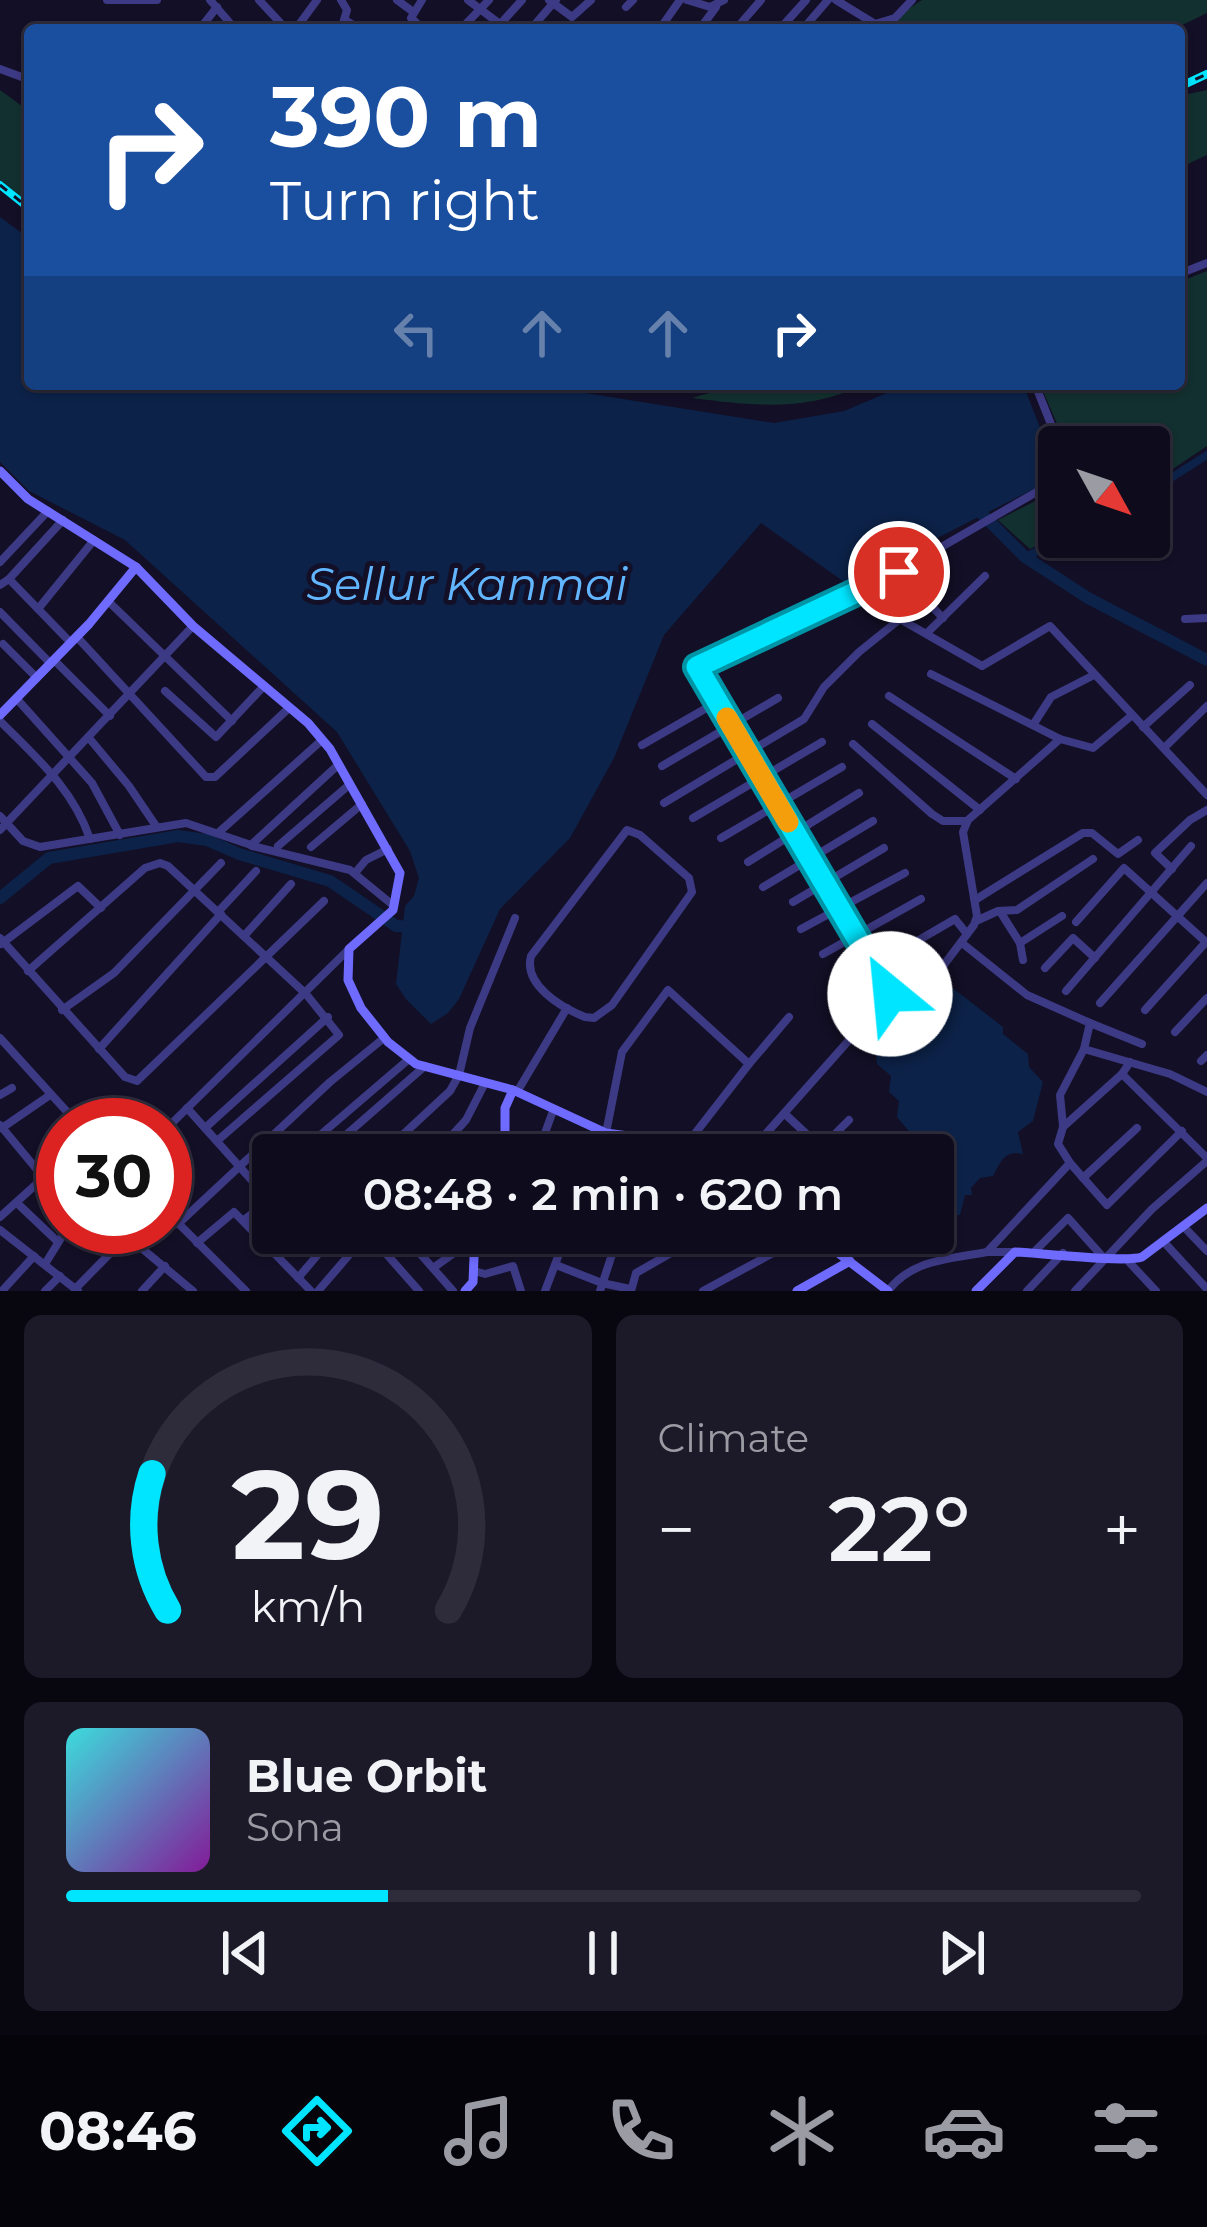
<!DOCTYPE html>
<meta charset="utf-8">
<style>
body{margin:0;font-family:Montserrat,sans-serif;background:#1c1929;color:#f1f3f6;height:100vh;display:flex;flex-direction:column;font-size:45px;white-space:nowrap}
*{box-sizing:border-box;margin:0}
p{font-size:39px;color:#9b9ba3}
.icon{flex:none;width:66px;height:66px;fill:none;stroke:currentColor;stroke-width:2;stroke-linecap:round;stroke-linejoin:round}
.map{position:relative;height:1291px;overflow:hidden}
.side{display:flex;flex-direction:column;gap:24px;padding:24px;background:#08060f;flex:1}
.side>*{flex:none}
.banner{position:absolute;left:24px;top:24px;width:1161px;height:366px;border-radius:12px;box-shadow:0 3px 9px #0004,0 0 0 3px #2e2b3b;background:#1a4fa0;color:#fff;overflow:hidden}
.needle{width:78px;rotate:130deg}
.fabs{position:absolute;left:1038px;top:426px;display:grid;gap:24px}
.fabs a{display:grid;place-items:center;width:132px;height:132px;border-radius:12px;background:#0e0b1c;box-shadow:0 3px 9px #0004,0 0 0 3px #2e2b3b;font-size:60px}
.speed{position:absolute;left:36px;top:1098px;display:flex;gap:24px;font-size:60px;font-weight:700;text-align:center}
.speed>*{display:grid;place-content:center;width:156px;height:156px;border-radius:50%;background:#0e0b1c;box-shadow:0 3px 9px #0004,0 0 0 3px #2e2b3b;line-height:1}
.speed .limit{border:18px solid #d22;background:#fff;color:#111}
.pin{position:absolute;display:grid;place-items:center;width:102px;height:102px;color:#fff;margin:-51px;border:6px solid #fff;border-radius:50%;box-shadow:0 3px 12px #0007}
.me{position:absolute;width:132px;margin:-66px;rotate:332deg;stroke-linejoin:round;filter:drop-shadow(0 0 9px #0008)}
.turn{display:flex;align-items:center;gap:42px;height:252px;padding:0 48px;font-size:54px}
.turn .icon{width:156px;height:156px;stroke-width:2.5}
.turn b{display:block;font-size:84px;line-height:102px}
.lanes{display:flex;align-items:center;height:114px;padding:0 48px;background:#0003;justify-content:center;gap:60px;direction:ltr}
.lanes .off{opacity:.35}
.big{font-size:90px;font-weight:600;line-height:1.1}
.side .widget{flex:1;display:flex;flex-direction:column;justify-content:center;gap:18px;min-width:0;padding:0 42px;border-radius:18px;background:#1c1929}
.side .dial{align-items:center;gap:0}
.dial svg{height:312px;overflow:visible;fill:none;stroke:#2e2b3b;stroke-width:7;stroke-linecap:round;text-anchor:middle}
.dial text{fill:#f1f3f6;stroke:none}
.song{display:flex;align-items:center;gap:36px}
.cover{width:144px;height:144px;border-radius:18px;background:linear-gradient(135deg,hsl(180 70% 55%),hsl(290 70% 35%))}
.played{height:12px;border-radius:6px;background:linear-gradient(90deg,#00e5ff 30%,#2e2b3b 30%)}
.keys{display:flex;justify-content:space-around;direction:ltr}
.heat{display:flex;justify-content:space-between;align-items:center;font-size:66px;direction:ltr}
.side .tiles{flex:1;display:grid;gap:24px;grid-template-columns:1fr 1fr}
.widget:last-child{grid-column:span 2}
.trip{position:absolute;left:252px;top:1134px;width:702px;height:120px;border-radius:12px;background:#0e0b1c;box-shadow:0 3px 9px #0004,0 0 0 3px #2e2b3b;font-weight:600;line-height:120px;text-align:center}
.menu{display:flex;height:192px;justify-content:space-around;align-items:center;background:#06040b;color:#9b9ba3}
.menu .icon{width:84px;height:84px}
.menu .selected{color:#00e5ff}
.menu b{font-size:54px;color:#f1f3f6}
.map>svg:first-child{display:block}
</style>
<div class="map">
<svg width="1207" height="1291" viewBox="0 0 1207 1291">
<rect width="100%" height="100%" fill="#130f26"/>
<!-- green -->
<g fill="#12302f">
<path d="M922,0H1207V13L1172,30H876Z"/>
<path d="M0,90L30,112V205L0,180Z"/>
<path d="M1207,90V155L1179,168V96Z"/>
<path d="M1207,271V446L1149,485V447H1067L1040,384H1179V282Z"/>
<path d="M739,384H866C805,412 756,406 692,398Z"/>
<path d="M1059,489V535L1030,549L998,520Z"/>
</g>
<!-- water -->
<g fill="#0c2248">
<path d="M0,217L30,239V384H529L774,423L844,411L908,384H1023L1059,476L847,584L761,523L664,635L614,758L570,838L500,909L459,999L448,1013L431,1024L406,999L396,984L405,906L414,896L419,878L410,851L337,732L125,540L29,491L0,462Z"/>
<path d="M944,987L954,989L1003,1027V1034L1028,1054L1029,1067L1043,1082L1033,1121L1018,1132L1023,1154C1004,1150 1001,1162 993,1176L980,1178L971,1188L972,1195H965L960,1215L951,1216L933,1198V1155H911L912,1135L897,1117L899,1101L889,1092L891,1076L877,1064C875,1049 876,1027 886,1015L905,1019L917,1006L930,1004Z"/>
</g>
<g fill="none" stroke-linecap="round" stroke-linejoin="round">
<!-- canal -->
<g stroke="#0c2248" stroke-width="8">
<path d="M1149,492L1207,455"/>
<path d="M1025,557L1069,537"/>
</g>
<!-- river -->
<g stroke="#0c2248" stroke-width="12">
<path d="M971,503L1025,557L1088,598L1207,660"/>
<path d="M0,898L49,858L178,836L207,840L239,854L330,881L396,926L417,927"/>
</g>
<!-- street -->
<g stroke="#3d3a85" stroke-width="8">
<path d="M107,0H157"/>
<path d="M210,0L236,30"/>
<path d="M259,0L287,30"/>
<path d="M341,0L347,10L341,30"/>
<path d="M397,0L412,11"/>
<path d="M422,0L411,18L424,30"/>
<path d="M468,0L508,30"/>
<path d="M549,0L572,17L591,0"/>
<path d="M687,0L710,7L724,0"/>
<path d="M836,0L875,24L895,18L912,0"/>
<path d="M626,7L633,0"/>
<path d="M345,20L361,30"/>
<path d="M199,30L217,7"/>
<path d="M295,30L317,0"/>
<path d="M460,30L489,0"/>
<path d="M495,30L522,0"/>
<path d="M530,30L556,0"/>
<path d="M659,30L680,0"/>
<path d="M699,30L716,7"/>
<path d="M735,30L761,0"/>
<path d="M779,30L806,0"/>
<path d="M802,30L828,0"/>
<path d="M0,69L30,80"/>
<path d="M1179,274L1207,263"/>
<path d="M1035,384L1060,447"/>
<path d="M0,562L48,511"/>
<path d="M899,572L943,618"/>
<path d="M9,579L63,520"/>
<path d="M0,585L9,579L71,643"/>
<path d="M108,601L232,721"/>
<path d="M38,609L94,540"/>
<path d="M0,612L51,664"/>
<path d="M1185,619L1207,618"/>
<path d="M927,633L985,576"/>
<path d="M77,637L206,777H215L289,708"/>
<path d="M3,644L37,678"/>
<path d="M54,660L110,716"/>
<path d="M931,674L1060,739"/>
<path d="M165,691L216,737L263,687"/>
<path d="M889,696L1016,779"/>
<path d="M16,698L92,783L120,835"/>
<path d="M0,721C37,758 73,789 90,839"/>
<path d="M872,724L980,810"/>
<path d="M1033,725L1051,697L1094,675"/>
<path d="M1143,727L1190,685"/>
<path d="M89,738L129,786L156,826"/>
<path d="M853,744L932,814L943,821H967"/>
<path d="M642,745L717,702"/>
<path d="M1164,748L1207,706"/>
<path d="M662,766L778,698"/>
<path d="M664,803L804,719L824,687L859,652L900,619L982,666L1050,626L1207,795"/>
<path d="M0,816L23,841L40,847L186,823L251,845L338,765"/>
<path d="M693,818L822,742"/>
<path d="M0,830L193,626"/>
<path d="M627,830L640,835L689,878L692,892L612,1005L594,1018L585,1017C562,1008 523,985 531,956Z"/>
<path d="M218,833L322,740"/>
<path d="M721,838L842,767"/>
<path d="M252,846L350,870L394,906"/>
<path d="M278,846L349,785"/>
<path d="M311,847L362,804"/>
<path d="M748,862L859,793"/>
<path d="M1172,869L1155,853L1190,820L1207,810"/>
<path d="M355,873L366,860L388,849"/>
<path d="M763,887L873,821"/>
<path d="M975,900L1083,833H1092L1118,854L1138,840"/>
<path d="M793,902L884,848"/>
<path d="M218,912L256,871"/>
<path d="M1001,913L1020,943L1023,960"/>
<path d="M976,921L998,911L1017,910L1093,859"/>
<path d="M1076,922L1124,868L1207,943"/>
<path d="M801,929L905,873"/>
<path d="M967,934L955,919L876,965L697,667L886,579L1059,479"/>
<path d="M244,936L291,884"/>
<path d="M0,938L125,1077L137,1081L324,901"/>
<path d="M962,943L1027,995L1090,1023L1084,1049L1170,1074L1207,1092"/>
<path d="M1020,943L1062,916"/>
<path d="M1,944L78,886L101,908"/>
<path d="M823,954L921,899"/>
<path d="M1045,968L1073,938L1095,958"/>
<path d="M28,971L145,868L160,863L168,866L306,994L339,1035L217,1141"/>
<path d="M1066,991L1191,846"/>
<path d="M890,994L940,970L974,925L977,916L963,832L968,820L1060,739L1093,748L1131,716"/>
<path d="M1100,1003L1207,883"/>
<path d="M62,1010L114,973L221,863"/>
<path d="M1145,1010L1206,942"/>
<path d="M1090,1023L1142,1044"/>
<path d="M1175,1032L1207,998"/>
<path d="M0,1038L79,1125"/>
<path d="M99,1049L221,914"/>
<path d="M1201,1061L1207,1055"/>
<path d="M1130,1062L1122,1074L1207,1158"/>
<path d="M749,1064L789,1017"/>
<path d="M517,1092L567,1008"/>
<path d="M0,1095L12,1088"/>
<path d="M187,1108L273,1204"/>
<path d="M785,1114L829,1155"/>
<path d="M0,1125L63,1201"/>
<path d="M97,1125L120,1104"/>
<path d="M1063,1126L1060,1095L1084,1049"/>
<path d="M2,1128L50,1095"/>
<path d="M205,1128L328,1017"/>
<path d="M165,1130L348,950"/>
<path d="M606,1133L622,1052L668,990L749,1064L683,1149"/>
<path d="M821,1148L849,1120"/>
<path d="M297,1155L409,1059"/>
<path d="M323,1155L425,1066"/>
<path d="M381,1155L450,1091L459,1075L470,1028L515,918"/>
<path d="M434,1155L466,1120L485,1083"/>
<path d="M486,1155L505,1134"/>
<path d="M537,1155L553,1111"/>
<path d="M592,1155L600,1130"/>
<path d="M646,1155L651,1140"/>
<path d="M747,1155L890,994L876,965L848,978"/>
<path d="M805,1155L816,1143"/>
<path d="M855,1155L856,1154"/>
<path d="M1070,1163L1107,1205L1182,1131"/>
<path d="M1083,1178L1137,1128"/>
<path d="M259,1188L273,1176"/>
<path d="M17,1203L56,1240"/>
<path d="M165,1210L246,1291"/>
<path d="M0,1217L63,1160"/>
<path d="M244,1220L272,1198"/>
<path d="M178,1224L330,1082L384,1038"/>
<path d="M1184,1227L1207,1251"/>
<path d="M0,1230L78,1291"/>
<path d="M302,1233L320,1252L337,1233"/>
<path d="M368,1233L419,1291"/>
<path d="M402,1233L453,1291"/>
<path d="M127,1236L193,1291"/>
<path d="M1163,1241L1207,1289"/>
<path d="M197,1243L234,1212L311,1291"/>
<path d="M1014,1252H987L1070,1163L1058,1144L1063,1127L1122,1074"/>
<path d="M1034,1252L1068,1218L1102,1256"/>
<path d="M1129,1262L1156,1291"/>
<path d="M45,1264L68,1227"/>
<path d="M556,1265L602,1283L630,1289"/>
<path d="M433,1268L475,1238"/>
<path d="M474,1271L485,1274L513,1266L521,1291"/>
<path d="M298,1278L320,1252"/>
<path d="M75,1289L136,1227"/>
<path d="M2,1291L34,1256"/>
<path d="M45,1291L60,1276"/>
<path d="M142,1291L165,1266"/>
<path d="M318,1291L368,1233"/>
<path d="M545,1291L567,1233"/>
<path d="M600,1291L619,1233"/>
<path d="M631,1291L636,1273L706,1233"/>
<path d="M703,1291L810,1233"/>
<path d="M888,1291C912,1259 950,1259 987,1252"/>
<path d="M1027,1291L1063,1253"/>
<path d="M1075,1291L1152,1209L1207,1161"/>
</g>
<!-- secondary -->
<g stroke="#6f6bff" stroke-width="9">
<path d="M0,471L28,499L136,567L193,626L308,723L330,749L400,873L393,910L349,949L348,980L361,1008L388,1042L416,1064L513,1090L606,1133L673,1142L693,1155"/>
<path d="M0,715L89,624L136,567"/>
<path d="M505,1155V1108L513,1090"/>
<path d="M812,1233L888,1291"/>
<path d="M465,1291L473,1282L475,1233"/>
<path d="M797,1291L850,1261"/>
<path d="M976,1291L1015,1252C1041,1253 1125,1263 1142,1257L1207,1208"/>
</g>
<!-- rail casing -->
<g stroke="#00e5ff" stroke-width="8">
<g id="rail">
<path d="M1179,87L1207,74"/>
<path d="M0,185L30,209"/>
</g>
</g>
<!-- rail -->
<use href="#rail" stroke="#130f26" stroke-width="3" stroke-dasharray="9" stroke-linecap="butt"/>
</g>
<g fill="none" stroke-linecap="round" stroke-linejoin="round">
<!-- route casing -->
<g stroke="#0095a6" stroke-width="30">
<path id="route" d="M890,994L697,667L899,572"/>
</g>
<!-- route -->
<use href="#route" stroke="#00e5ff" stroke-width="21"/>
<!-- slow -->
<path stroke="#f59e0b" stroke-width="21" d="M727,718L788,822"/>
</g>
<g text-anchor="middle" stroke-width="10" stroke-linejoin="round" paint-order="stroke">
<!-- water labels -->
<g font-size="45" font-style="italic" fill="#62b6ff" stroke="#130f26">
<text x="467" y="600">Sellur Kanmai</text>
</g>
</g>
</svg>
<div class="fabs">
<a><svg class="needle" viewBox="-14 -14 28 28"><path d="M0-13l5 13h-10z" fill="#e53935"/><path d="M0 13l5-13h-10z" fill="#9b9ba3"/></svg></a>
</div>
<div class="speed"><div class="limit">30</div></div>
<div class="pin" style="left:899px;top:572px;background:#d93025"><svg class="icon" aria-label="arrive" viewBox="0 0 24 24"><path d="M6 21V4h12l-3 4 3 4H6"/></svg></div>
<svg class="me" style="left:890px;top:994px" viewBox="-20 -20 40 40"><circle r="19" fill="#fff"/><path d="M0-13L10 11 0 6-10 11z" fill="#00e5ff"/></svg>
<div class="trip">08:48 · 2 min · 620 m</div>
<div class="banner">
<div class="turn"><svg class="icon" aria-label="right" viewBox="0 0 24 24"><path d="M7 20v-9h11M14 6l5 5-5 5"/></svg><div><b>390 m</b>Turn right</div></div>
<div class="lanes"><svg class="icon off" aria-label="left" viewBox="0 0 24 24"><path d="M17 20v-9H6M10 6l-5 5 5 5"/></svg><svg class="icon off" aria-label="ahead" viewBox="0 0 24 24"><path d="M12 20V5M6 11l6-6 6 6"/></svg><svg class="icon off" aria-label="ahead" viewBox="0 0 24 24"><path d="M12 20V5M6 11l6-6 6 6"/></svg><svg class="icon" aria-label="right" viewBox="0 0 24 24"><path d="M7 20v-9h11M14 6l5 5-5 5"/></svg></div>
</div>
</div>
<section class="side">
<div class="tiles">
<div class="widget dial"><svg viewBox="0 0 100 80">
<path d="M14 69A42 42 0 1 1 86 69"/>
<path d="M14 69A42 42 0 0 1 10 34" stroke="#00e5ff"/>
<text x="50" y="56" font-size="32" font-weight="700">29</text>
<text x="50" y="72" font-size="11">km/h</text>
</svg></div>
<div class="widget"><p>Climate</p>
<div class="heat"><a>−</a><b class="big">22°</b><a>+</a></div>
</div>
<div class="widget">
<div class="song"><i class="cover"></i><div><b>Blue Orbit</b><p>Sona</p></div></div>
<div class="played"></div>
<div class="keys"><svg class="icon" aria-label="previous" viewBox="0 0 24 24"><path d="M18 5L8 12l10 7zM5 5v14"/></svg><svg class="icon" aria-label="pause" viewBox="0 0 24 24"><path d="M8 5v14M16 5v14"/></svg><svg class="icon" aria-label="next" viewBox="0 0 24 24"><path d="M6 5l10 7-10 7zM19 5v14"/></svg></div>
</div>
</div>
</section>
<nav class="menu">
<b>08:46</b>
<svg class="icon selected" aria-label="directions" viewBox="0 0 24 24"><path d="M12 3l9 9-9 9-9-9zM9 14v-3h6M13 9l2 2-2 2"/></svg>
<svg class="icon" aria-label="music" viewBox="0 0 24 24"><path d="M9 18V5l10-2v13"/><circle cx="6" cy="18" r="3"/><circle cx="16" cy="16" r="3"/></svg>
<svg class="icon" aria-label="phone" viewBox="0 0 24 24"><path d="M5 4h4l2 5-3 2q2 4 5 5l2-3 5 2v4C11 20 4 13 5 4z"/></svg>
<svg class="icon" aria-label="climate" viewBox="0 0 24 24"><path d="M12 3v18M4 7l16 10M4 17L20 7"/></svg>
<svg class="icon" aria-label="car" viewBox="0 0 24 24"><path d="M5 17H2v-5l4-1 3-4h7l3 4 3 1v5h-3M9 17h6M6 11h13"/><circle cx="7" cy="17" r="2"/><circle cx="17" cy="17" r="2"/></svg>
<svg class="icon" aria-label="filters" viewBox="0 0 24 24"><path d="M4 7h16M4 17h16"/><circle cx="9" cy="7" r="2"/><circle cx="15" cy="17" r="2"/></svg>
</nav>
